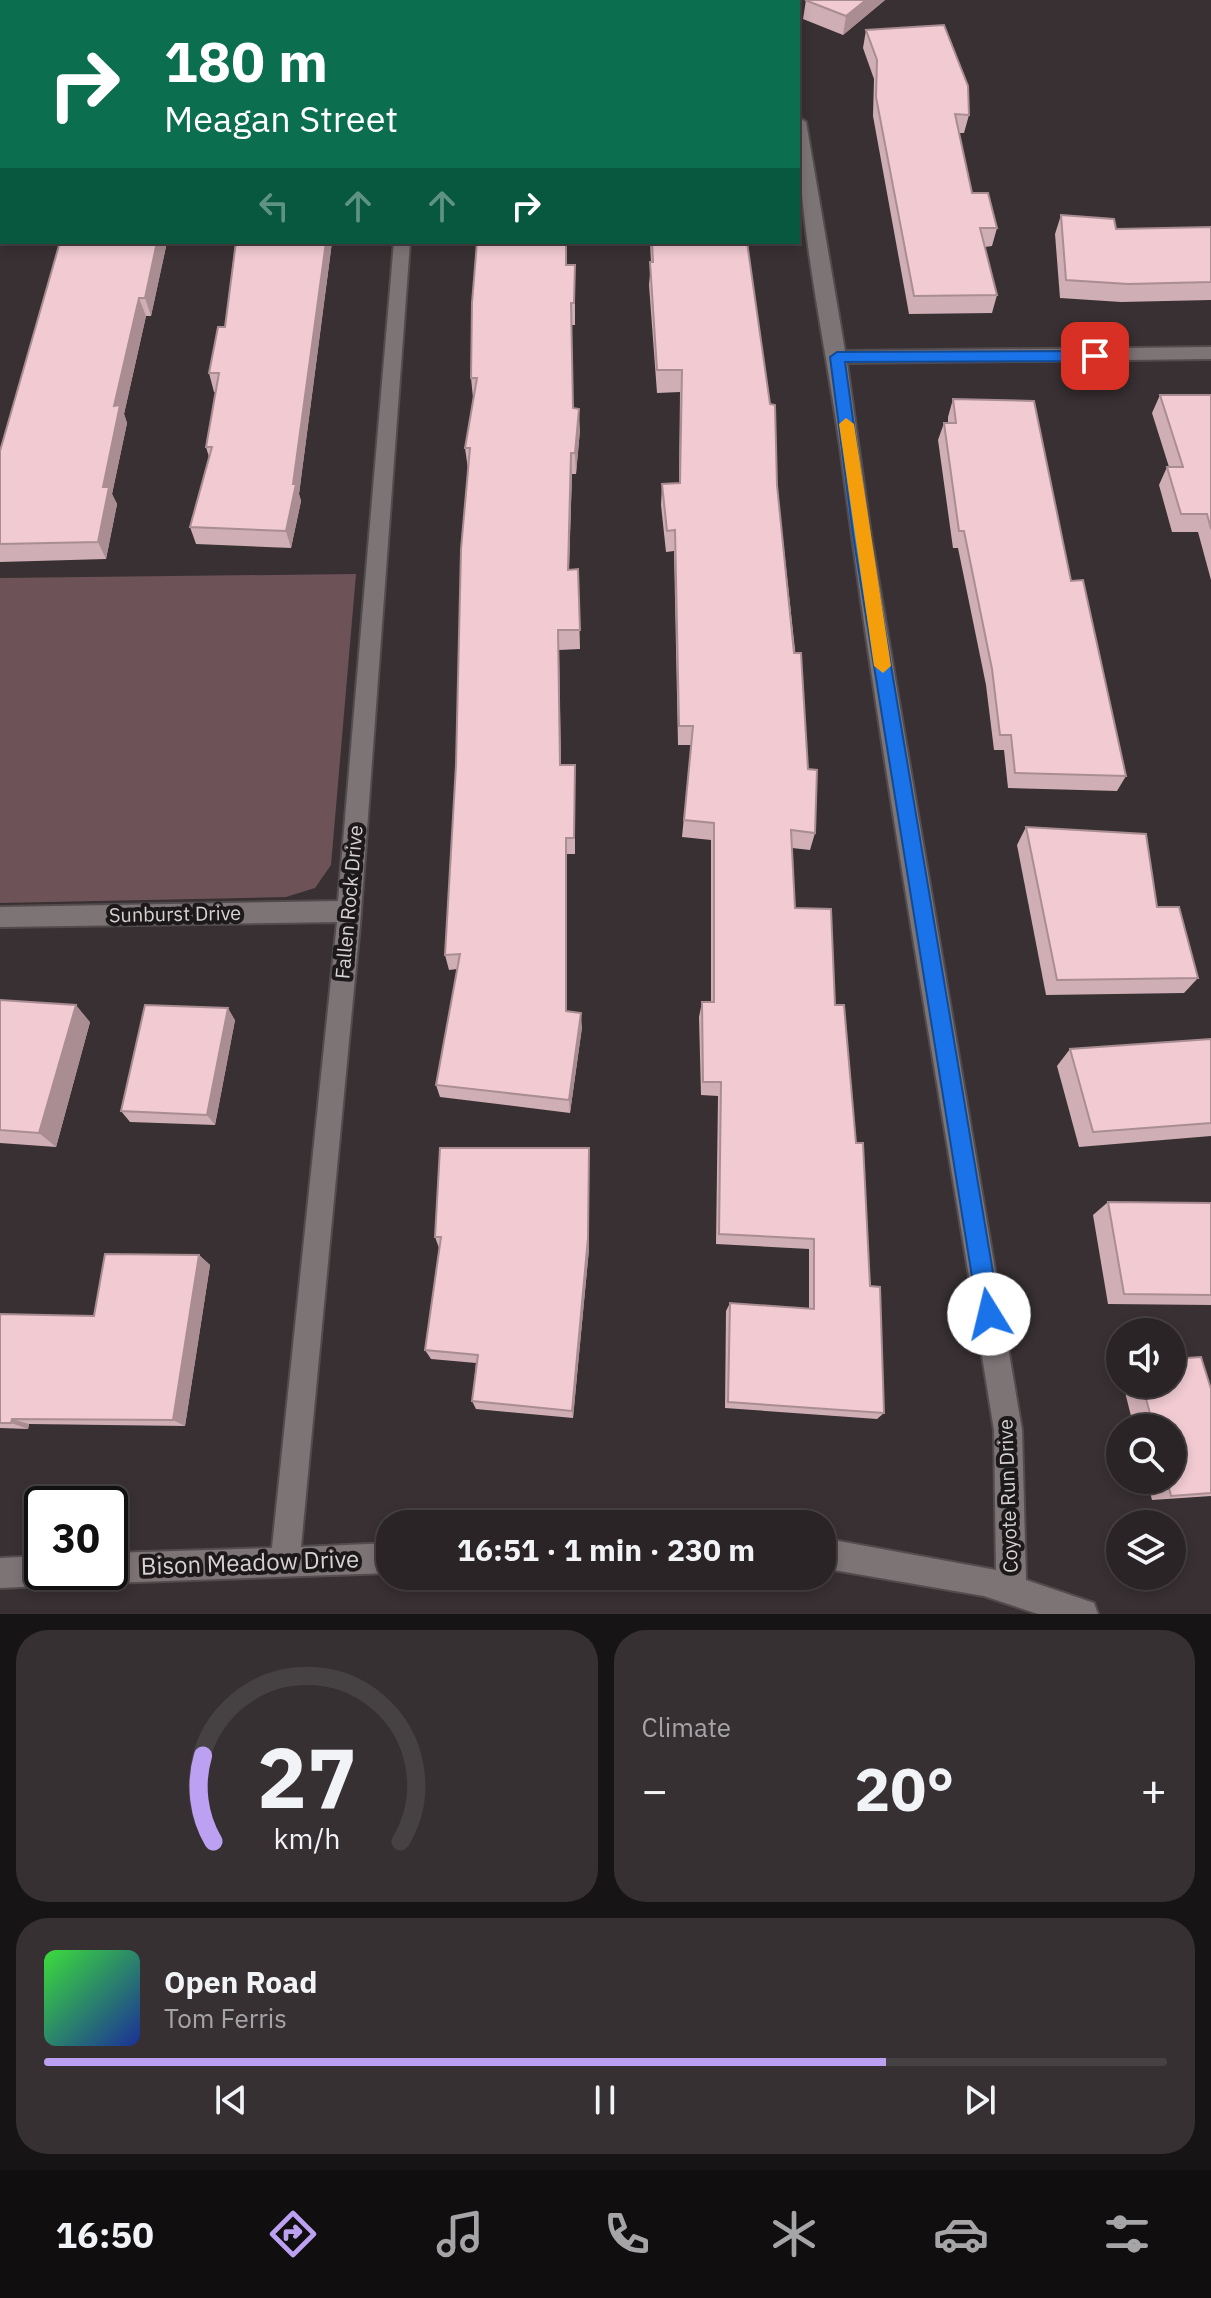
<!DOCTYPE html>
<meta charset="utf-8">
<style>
body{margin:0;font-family:"IBM Plex Sans",sans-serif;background:#363032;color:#f1f3f6;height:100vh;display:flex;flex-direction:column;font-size:30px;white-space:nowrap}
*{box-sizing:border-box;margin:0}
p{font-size:26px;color:#a5a4a7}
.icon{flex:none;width:44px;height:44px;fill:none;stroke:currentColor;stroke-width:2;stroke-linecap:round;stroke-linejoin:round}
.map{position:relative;height:1614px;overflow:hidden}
.details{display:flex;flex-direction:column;gap:16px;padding:16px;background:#171415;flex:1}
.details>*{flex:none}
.banner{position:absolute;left:0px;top:0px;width:800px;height:244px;box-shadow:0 4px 12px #0003,0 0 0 2px #464143;background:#0b6e4f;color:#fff;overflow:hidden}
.controls{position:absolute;left:1106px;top:1318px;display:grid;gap:16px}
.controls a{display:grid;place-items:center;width:80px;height:80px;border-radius:50%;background:#2a2426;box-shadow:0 4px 12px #0003,0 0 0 2px #464143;font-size:40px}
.speed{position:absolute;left:24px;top:1486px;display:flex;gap:16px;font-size:40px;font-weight:700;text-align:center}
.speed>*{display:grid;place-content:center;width:104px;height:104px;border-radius:50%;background:#2a2426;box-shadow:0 4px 12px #0003,0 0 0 2px #464143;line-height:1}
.speed .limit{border:4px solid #111;border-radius:12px;background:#fff;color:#111}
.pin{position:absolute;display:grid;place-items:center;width:68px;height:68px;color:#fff;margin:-34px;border-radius:16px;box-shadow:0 4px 12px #0006}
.me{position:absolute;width:88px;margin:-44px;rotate:351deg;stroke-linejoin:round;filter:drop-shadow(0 0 6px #0008)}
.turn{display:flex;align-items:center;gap:28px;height:168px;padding:0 32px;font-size:36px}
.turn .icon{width:104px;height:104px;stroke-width:2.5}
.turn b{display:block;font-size:56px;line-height:68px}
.lanes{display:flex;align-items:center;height:76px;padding:0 32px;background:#0003;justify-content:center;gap:40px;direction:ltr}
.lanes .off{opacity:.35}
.big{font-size:60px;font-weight:700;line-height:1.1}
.details .tile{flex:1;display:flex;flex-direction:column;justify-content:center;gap:12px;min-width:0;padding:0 28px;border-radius:32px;background:#363032}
.details .dial{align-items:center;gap:0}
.dial svg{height:208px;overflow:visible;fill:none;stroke:#464143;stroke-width:7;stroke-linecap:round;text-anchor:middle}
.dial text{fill:#f1f3f6;stroke:none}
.song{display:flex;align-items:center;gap:24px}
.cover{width:96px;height:96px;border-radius:12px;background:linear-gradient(135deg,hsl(120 70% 55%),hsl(230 70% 35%))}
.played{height:8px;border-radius:4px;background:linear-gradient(90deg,#bca0f2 75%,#464143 75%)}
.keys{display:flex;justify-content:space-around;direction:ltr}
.heat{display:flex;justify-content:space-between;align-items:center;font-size:44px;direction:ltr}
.details .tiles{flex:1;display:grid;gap:16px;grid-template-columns:1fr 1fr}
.tile:last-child{grid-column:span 2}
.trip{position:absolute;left:376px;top:1510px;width:460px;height:80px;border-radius:32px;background:#2a2426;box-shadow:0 4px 12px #0003,0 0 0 2px #464143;font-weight:700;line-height:80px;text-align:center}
.tabs{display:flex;height:128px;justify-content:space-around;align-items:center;background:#110e0f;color:#a5a4a7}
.tabs .icon{width:56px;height:56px}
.tabs .current{color:#bca0f2}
.tabs b{font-size:36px;color:#f1f3f6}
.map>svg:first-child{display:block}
</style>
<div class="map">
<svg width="1211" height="1614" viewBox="0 0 1211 1614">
<rect width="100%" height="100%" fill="#383032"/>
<!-- green -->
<path fill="#6d5258" d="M356,574L331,865L315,888L286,897L0,903V578Z"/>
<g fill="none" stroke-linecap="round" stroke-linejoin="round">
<!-- minor casing -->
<g stroke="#534c4e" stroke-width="4">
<g id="minor">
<rect x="0" y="76" width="2" height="8"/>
<path d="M798,117L806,122L845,351L1211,347V359L847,363L871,535L1022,1430L1026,1580L1094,1603L1098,1614H1038L984,1596L822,1568V1538L996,1570L994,1430C942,1105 883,781 841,454C826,344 798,228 798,117Z"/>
<path d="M394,242H410L360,925L301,1547L390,1543V1573L110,1583L100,1578L97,1572H110V1553L272,1548L337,922L0,927V907L338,901Z"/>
<path d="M42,1556V1572H56L52,1581L42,1586L0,1588V1558Z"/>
</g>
</g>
<!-- minor -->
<use href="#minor" fill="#7d7476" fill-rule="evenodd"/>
</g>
<!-- wall -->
<g fill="#cfaeb5">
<path d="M351,0H416L418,2H352Z"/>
<path d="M640,0H757L756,2H640Z"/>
<path d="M806,0H885L843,35L803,19Z"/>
<path d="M866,30L969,115L964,133H959L972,193L997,228L992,246L985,247L997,295L992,313L909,314L873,116L874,79L863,48Z"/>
<path d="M1061,215L1116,229L1211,227V300L1121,302L1060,298L1055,234Z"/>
<path d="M60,242H167L151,316H146L124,414L127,423L112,494L117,504L106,559L0,562V451Z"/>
<path d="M234,242H332L299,494L301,501L291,548L196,544L190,527L209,457L206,447L216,392H214L209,373L225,327L235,246Z"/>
<path d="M650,242H749L748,249L777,485L815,833L810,850L792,848L795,908L835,1005L856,1143L884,1413L877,1419L725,1408L726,1311L730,1303L809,1309V1249L716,1244L718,1096L701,1095L699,1017L702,1002H711V840L682,837L691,745H678L674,551L666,552L661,505L662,484L679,483L680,392L657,393L649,285L651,262Z"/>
<path d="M567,265H575V325H571L573,408L580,430L576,474H572L569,570L578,569L580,649L559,650L561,765L575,783V854H567V1011L582,1027L570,1113L440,1097L436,1085L457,969L449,970L445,955L456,765L468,469L465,448L473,398L471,378Z"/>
<path d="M1160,395H1211V580L1198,532H1172L1159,485L1167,467H1169L1152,413Z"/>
<path d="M953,399L1071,581L1126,776L1117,791L1008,788L1004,750H994L986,685L958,548H953L938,440L944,423H948V417Z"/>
<path d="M1026,827L1157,907L1198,978L1184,993L1046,995L1017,845Z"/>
<path d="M0,1000L90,1022L56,1147L0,1143Z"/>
<path d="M235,1020L215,1125L130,1122L121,1111Z"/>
<path d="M1211,1039V1136L1079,1147L1057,1066L1070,1049Z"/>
<path d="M1108,1202L1211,1203V1305L1108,1304L1093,1215Z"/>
<path d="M435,1237L589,1249L573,1418L476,1409L472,1401L476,1363L431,1359L425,1350L439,1248Z"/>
<path d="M199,1255L210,1265L185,1426L29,1424L28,1429L0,1428V1314L94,1316Z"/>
<path d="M1123,1384H1172L1211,1389V1496L1152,1500L1147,1480H1172V1428H1134Z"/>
</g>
<!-- shaded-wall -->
<g fill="#a98d93">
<path d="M6,0H19V2H5Z"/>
<path d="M866,0H885L843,35L846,16Z"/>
<path d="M2,10V43L0,38V15Z"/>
<path d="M157,242H167L151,316L145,298Z"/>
<path d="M326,242H332L299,494L301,501L291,548L286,531Z"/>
<path d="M139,298L146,316L124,414L127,423L112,494L117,504L106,559L98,542L103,487L114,406Z"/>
<path d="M579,409L580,430L576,474L575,453Z"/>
<path d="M571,453L572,474L568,590V570Z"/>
<path d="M566,838L567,854V1025L566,1011Z"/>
<path d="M76,1005L90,1022L56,1147L39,1133Z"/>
<path d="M228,1008L235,1020L215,1125L207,1115Z"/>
<path d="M581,1013L582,1027L570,1113L569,1100Z"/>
<path d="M589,1162V1249L573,1418L572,1411Z"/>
<path d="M199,1255L210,1265L185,1426L173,1420Z"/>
<path d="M12,1419L29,1424L28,1429L11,1423Z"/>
</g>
<!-- building -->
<g fill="#f1cad2" stroke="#a98d93" stroke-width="2">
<path d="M0,0H6L5,2H2V10L0,15Z"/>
<path d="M130,0H209V2H129Z"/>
<path d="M363,0H416L418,2H364Z"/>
<rect x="456" y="0" width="147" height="2"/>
<rect x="640" y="0" width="35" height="2"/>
<path d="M683,0H756V2H712Z"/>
<path d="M805,0H866L846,16Z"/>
<path d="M944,25L968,86L969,115L955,114L972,193H988L997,228H980L997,295L914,296L876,97L877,60L866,30Z"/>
<path d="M1061,215L1114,219L1116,229L1211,227V282L1128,284L1066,280Z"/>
<path d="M60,242H157L145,298H139L114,406L120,405L103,487H109L98,542L0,544V451Z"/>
<path d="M236,242H326L293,484H296L286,531L190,527L212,447H206L219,373H209L218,327H225Z"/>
<path d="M477,242H566V265H575L574,303H571L573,408L579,409L575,453H571L568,570L578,569L580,630H558L560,765H575L574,838H566V1011L581,1013L569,1100L436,1085L460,954L445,955L456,765L461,549L470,448H465L477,378H471L472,303Z"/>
<path d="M652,242H747L770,404L775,405L777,485L794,653H801L808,769L817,770L815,833L791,830L795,908L831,909L835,1005H844L856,1143H863L870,1286L880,1287L884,1413L728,1402L730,1303L814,1309V1239L719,1234L721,1082H703L702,1002H714V823L684,820L693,726H679L675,530L667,531L662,484L680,483L682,370H657L650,262H653Z"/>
<path d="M1160,395H1211V529L1207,514H1181L1167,467H1183Z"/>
<path d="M953,399L1034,401L1071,581L1083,580L1126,776L1015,773L1011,735H1000L992,669L964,531H959L944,423H956Z"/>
<path d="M1026,827L1146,834L1157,907H1179L1198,978L1057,980Z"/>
<path d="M0,1000L76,1005L39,1133L0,1130Z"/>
<path d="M145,1005L228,1008L207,1115L121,1111Z"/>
<path d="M1211,1039V1123L1093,1132L1070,1049Z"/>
<path d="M440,1148H589L588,1238L572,1411L472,1401L478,1355L425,1350L441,1237H435Z"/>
<path d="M1108,1202L1211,1203V1295L1124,1294Z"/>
<path d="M105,1254L199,1255L173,1420L12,1419L11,1423H0V1314L94,1316Z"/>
<path d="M1201,1357L1211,1389V1493L1171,1496L1167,1480H1172V1428H1154L1142,1384H1172V1359Z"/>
</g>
<!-- route -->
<path fill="#1a73e8" stroke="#114b97" stroke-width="2" d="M1095,351L1102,356L1095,361L845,362L869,535L1000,1314L997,1321L989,1325L981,1321L978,1314L853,535L830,357L837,352Z"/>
<!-- slow -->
<path fill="#f59e0b" d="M846,418L854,424L891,666L883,673L874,666L839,424Z"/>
<g text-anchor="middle" stroke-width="8" stroke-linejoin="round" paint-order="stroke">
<!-- street labels -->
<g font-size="20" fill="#d7d1d2" stroke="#1d191a">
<text transform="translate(349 902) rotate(-85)" y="7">Fallen Rock Drive</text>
<text transform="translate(175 914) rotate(-1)" y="7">Sunburst Drive</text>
<text transform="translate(1008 1496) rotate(-92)" y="7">Coyote Run Drive</text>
</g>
<!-- near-street labels -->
<g font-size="24" fill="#d7d1d2" stroke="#1d191a">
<text transform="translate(250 1563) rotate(-2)" y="8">Bison Meadow Drive</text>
</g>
</g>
</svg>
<div class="controls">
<a><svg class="icon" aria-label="sound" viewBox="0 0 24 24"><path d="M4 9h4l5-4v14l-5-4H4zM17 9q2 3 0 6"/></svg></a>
<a><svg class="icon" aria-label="search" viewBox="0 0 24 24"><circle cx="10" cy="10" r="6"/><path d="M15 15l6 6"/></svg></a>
<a><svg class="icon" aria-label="layers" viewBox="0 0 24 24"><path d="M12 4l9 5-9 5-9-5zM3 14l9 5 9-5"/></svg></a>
</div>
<div class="speed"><div class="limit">30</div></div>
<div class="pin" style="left:1095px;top:356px;background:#d93025"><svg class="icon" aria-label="arrive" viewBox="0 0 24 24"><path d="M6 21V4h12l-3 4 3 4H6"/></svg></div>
<svg class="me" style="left:989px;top:1314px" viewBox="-20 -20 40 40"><circle r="19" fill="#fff"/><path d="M0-13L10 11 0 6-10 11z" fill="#1a73e8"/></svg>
<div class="trip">16:51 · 1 min · 230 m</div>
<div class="banner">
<div class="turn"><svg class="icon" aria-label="right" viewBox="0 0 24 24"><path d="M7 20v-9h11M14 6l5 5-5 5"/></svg><div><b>180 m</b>Meagan Street</div></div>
<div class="lanes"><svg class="icon off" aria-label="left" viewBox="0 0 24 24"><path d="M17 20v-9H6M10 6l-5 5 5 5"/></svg><svg class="icon off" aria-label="ahead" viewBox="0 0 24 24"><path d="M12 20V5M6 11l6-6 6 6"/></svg><svg class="icon off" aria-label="ahead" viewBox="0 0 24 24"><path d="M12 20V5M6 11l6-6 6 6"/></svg><svg class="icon" aria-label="right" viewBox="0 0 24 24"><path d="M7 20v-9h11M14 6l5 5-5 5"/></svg></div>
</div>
</div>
<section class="details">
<div class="tiles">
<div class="tile dial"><svg viewBox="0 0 100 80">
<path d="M14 69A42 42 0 1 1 86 69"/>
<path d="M14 69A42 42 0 0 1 10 36" stroke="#bca0f2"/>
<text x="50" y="56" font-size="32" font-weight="700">27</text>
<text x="50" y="72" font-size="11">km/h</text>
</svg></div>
<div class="tile"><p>Climate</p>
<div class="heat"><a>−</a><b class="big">20°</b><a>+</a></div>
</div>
<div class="tile">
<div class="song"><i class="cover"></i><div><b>Open Road</b><p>Tom Ferris</p></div></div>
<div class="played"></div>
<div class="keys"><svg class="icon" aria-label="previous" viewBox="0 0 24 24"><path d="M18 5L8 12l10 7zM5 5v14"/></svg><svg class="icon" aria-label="pause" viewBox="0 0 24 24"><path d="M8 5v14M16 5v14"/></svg><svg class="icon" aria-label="next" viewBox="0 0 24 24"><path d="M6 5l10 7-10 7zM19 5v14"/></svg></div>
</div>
</div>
</section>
<nav class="tabs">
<b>16:50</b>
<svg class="icon current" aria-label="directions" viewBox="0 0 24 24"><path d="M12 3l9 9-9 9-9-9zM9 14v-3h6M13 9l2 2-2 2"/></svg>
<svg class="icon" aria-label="music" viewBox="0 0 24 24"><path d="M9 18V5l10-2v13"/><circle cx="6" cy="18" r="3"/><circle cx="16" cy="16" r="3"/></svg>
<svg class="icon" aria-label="phone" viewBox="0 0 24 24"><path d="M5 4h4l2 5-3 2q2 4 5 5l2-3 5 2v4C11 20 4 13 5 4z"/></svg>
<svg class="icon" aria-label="climate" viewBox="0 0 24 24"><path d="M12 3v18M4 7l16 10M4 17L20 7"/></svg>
<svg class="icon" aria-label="car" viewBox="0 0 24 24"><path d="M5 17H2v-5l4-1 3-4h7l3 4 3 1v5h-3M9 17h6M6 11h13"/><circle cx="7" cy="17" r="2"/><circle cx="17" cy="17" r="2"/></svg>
<svg class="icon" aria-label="filters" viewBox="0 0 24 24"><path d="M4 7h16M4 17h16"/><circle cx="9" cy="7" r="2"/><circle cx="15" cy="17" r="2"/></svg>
</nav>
